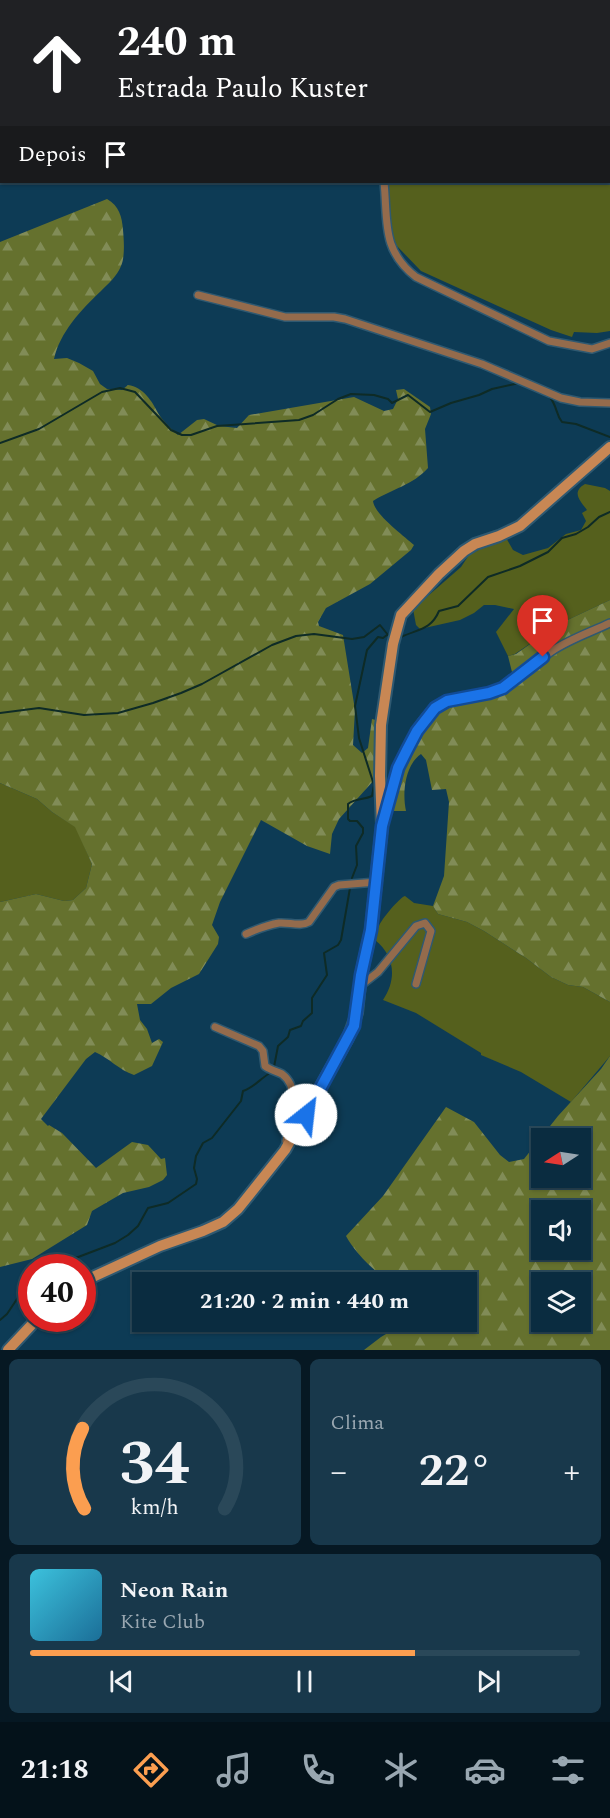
<!DOCTYPE html>
<html lang="pt">
<meta charset="utf-8">
<style>
body{margin:0;font-family:Spectral,serif;background:#18384b;color:#f1f3f6;height:100vh;display:flex;flex-direction:column;font-size:22px;white-space:nowrap}
*{box-sizing:border-box;margin:0}
p{font-size:20px;color:#99a7b1}
.icon{flex:none;width:33px;height:33px;fill:none;stroke:currentColor;stroke-width:2;stroke-linecap:round;stroke-linejoin:round}
.map{position:relative;height:1350px;overflow:hidden}
.details{display:flex;flex-direction:column;gap:9px;padding:9px;background:#061823;flex:1}
.details>*{flex:none}
.banner{position:absolute;left:0px;top:0px;width:610px;height:183px;box-shadow:0 2px 4px #0004,0 0 0 2px #2a4859;background:#202124;color:#fff;overflow:hidden}
.needle{width:39px;rotate:258deg}
.tools{position:absolute;left:531px;top:1128px;display:grid;gap:12px}
.tools a{display:grid;place-items:center;width:60px;height:60px;border-radius:0px;background:#0a2c40;box-shadow:0 2px 4px #0004,0 0 0 2px #2a4859;font-size:30px}
.speed{position:absolute;left:18px;top:1254px;display:flex;gap:12px;font-size:30px;font-weight:700;text-align:center}
.speed>*{display:grid;place-content:center;width:78px;height:78px;border-radius:50%;background:#0a2c40;box-shadow:0 2px 4px #0004,0 0 0 2px #2a4859;line-height:1}
.speed .limit{border:9px solid #d22;background:#fff;color:#111}
.pin{position:absolute;display:grid;place-items:center;width:51px;height:51px;color:#fff;margin:-62px -26px;border-radius:50% 50% 50% 0;rotate:-45deg;box-shadow:0 0 6px #0007}
.pin .icon{rotate:45deg}
.me{position:absolute;width:66px;margin:-33px;rotate:29deg;stroke-linejoin:round;filter:drop-shadow(0 0 4px #0008)}
.turn{display:flex;align-items:center;gap:21px;height:126px;padding:0 18px;font-size:27px}
.turn .icon{width:78px;height:78px;stroke-width:2.5}
.turn b{display:block;font-size:42px;line-height:51px}
.then{display:flex;align-items:center;height:57px;padding:0 18px;background:#0003;gap:12px;font-size:22px}
.big{font-size:45px;font-weight:700;line-height:1.1}
.details .tile{flex:1;display:flex;flex-direction:column;justify-content:center;gap:9px;min-width:0;padding:0 21px;border-radius:9px;background:#18384b}
.details .dial{align-items:center;gap:0}
.dial svg{height:156px;overflow:visible;fill:none;stroke:#2a4859;stroke-width:7;stroke-linecap:round;text-anchor:middle}
.dial text{fill:#f1f3f6;stroke:none}
.song{display:flex;align-items:center;gap:18px}
.cover{width:72px;height:72px;border-radius:9px;background:linear-gradient(135deg,hsl(190 70% 55%),hsl(200 70% 35%))}
.played{height:6px;border-radius:3px;background:linear-gradient(90deg,#fb9e50 70%,#2a4859 70%)}
.keys{display:flex;justify-content:space-around;direction:ltr}
.heat{display:flex;justify-content:space-between;align-items:center;font-size:33px;direction:ltr}
.details .tiles{flex:1;display:grid;gap:9px;grid-template-columns:1fr 1fr}
.tile:last-child{grid-column:span 2}
.trip{position:absolute;left:132px;top:1272px;width:345px;height:60px;border-radius:0px;background:#0a2c40;box-shadow:0 2px 4px #0004,0 0 0 2px #2a4859;font-weight:700;line-height:60px;text-align:center}
.tab-bar{display:flex;height:96px;justify-content:space-around;align-items:center;background:#04121a;color:#99a7b1}
.tab-bar .icon{width:42px;height:42px}
.tab-bar .selected{color:#fb9e50}
.tab-bar b{font-size:27px;color:#f1f3f6}
.map>svg:first-child{display:block}
</style>
<div class="map">
<svg width="610" height="1350" viewBox="0 0 610 1350">
<defs>
<pattern id="forest-firs" width="22" height="20" patternUnits="userSpaceOnUse" patternTransform="scale(1.5)"><rect width="22" height="20" fill="#65712e"/><path d="M5 1l3.5 6h-7zM16 11l3.5 6h-7z" fill="#818c57"/></pattern>
</defs>
<rect width="100%" height="100%" fill="#0d3b55"/>
<!-- grass -->
<g fill="#55601d">
<path d="M433,0H610V331L597,333L574,332L572,337L551,330L421,271L395,244L389,231L383,182H609V2L432,1Z"/>
<path d="M585,484L605,488L610,491V600L557,625L515,654L508,656L496,632L514,609L495,605H484L474,613L460,620L420,629L416,625L413,609L461,567L469,555L505,536L513,550L523,555L548,548L566,534L581,530L586,521L582,513L587,510C580,501 571,492 585,484Z"/>
<path d="M0,783L37,799L52,812L76,827L92,864L86,888L73,900L64,901L36,894L0,902Z"/>
<path d="M405,896L414,903L433,906L438,914L467,922L484,931L526,958L551,977L568,985L583,987L610,1002V1056L571,1102L521,1072L481,1055V1053L416,1013L383,1000C397,979 395,956 375,940C376,936 377,930 379,926C381,920 399,898 405,896Z"/>
</g>
<!-- forest -->
<g fill="url(#forest-firs)" fill-rule="evenodd">
<path d="M111,0H290L111,1Z"/>
<path d="M107,199C119,206 122,216 123,230C124,240 125,258 121,266C117,276 108,284 101,291C81,310 60,332 54,359L67,358L79,363L93,371L100,384L107,389L122,390L128,385C143,387 152,401 158,413C162,420 172,430 178,435L197,420L204,419L219,426L237,428L249,415L354,397L384,411L393,409L398,399L396,390L404,389L430,407L431,414L425,429L428,468C413,485 392,489 373,501C374,514 404,536 414,545L411,550L370,584L326,608L318,622L319,626L343,635L355,710L353,745L362,753L368,748L372,719L386,723L375,779L339,819L332,834L330,854L307,846L261,820L220,902L212,925L219,937L218,944L199,974L171,988L151,1004H137L140,1020L147,1029L152,1043L159,1039L163,1042L152,1066L134,1075C119,1070 109,1058 95,1052L86,1059L41,1119L48,1126L49,1125L62,1133L96,1168L132,1142L148,1145L161,1159L165,1158L167,1175L163,1180L149,1187L123,1193L104,1204L92,1211L87,1225L32,1259L0,1267V902L36,894L64,901L73,900L86,888L92,864L75,827L52,812L37,799L0,783V242Z"/>
<path d="M610,600V1002L583,987L568,985L551,977L526,958L484,931L467,922L438,914L433,906L444,876L449,802L446,789L432,790L426,760L421,754C405,765 402,793 406,811H393L390,804L395,771L427,713L452,696L503,684L513,676L508,656L516,654L557,625Z"/>
<path d="M610,1056V1350H364L381,1337L406,1322H466V1282C447,1282 414,1286 396,1282C380,1280 353,1250 346,1236L383,1196L446,1107L474,1122L500,1155L509,1162L524,1159L558,1116L601,1069ZM542,1138H580V1178H542ZM542,1210H580V1250H542ZM542,1282H580V1322H542Z"/>
</g>
<g fill="none" stroke-linecap="round" stroke-linejoin="round">
<!-- stream -->
<g stroke="#0e2b26" stroke-width="2">
<path d="M549,396C558,407 555,413 562,422L576,424L610,437"/>
<path d="M0,443L39,429L102,392L120,388L135,392L171,430L182,435H191L217,426L299,420L313,415L338,399L351,394L374,395L388,399L392,403L408,395L430,412L451,403L479,395L492,389L519,383"/>
<path d="M401,637C418,629 431,630 439,611L458,606L488,577L520,566L548,552L562,538L576,534L588,527L599,517L610,512"/>
<path d="M0,713L39,708L84,715L118,713L153,703L181,693L202,684L272,645L296,636L314,634L352,639L364,637L380,625L388,635"/>
<path d="M352,878L357,865L356,846L363,833V828L357,821H350L348,819V804C354,798 364,800 372,796L374,785L359,738L355,706L367,650L378,637L383,638L387,635"/>
<path d="M274,1067L278,1046L288,1037L290,1030L301,1026L303,1021L312,1013V998L327,975L324,953L338,945L341,940L350,888"/>
<path d="M59,1268L73,1259L115,1243L128,1235L138,1226L148,1208L168,1203L196,1184L197,1179L194,1168L196,1156L203,1143L212,1138L241,1101L243,1091C253,1088 260,1079 270,1073"/>
<path d="M0,1320L7,1314L19,1296L32,1286"/>
</g>
<!-- street casing -->
<g stroke="#2f5971" stroke-width="10">
<g id="street">
<path d="M485,0L487,2"/>
<path d="M0,94L2,93"/>
<path d="M609,118H610"/>
<path d="M384,182C388,221 381,250 416,277L549,341L592,349L610,343"/>
<path d="M198,295L285,317H334L345,319L482,364L561,398L580,402L610,403"/>
<path d="M384,818C393,785 411,713 447,700C465,694 484,697 501,689C520,680 535,662 552,651C570,639 591,632 610,623"/>
<path d="M246,934C257,929 267,925 279,923C289,922 300,927 309,922L334,887L339,885L377,882"/>
<path d="M360,986L378,972L416,926L425,923L431,931L416,984"/>
<path d="M215,1027L259,1046L263,1051L265,1066C270,1070 276,1071 282,1074C303,1090 289,1121 286,1141"/>
</g>
</g>
<!-- secondary casing -->
<g stroke="#2f5971" stroke-width="14">
<g id="secondary">
<path d="M82,1282L160,1246L203,1231L223,1222L238,1209L285,1150L348,1038L357,1013L361,975L371,930L382,826L380,776L381,725L393,644L401,615L439,574L464,551L475,544L499,536L520,526L610,447"/>
<path d="M8,1350L38,1318"/>
</g>
</g>
<!-- street -->
<use href="#street" stroke="#946b4c" stroke-width="7"/>
<!-- secondary -->
<use href="#secondary" stroke="#c88754" stroke-width="10"/>
</g>
<g fill="none" stroke-linecap="round" stroke-linejoin="round">
<!-- route casing -->
<g stroke="#114b97" stroke-width="15">
<path id="route" d="M306,1115L354,1026L361,975L371,930L382,826L398,768L407,750L417,731L435,708L447,701L489,693L503,688L543,657"/>
</g>
<!-- route -->
<use href="#route" stroke="#1a73e8" stroke-width="10"/>
</g>
</svg>
<div class="tools">
<a><svg class="needle" viewBox="-14 -14 28 28"><path d="M0-13l5 13h-10z" fill="#e53935"/><path d="M0 13l5-13h-10z" fill="#99a7b1"/></svg></a>
<a><svg class="icon" aria-label="sound" viewBox="0 0 24 24"><path d="M4 9h4l5-4v14l-5-4H4zM17 9q2 3 0 6"/></svg></a>
<a><svg class="icon" aria-label="layers" viewBox="0 0 24 24"><path d="M12 4l9 5-9 5-9-5zM3 14l9 5 9-5"/></svg></a>
</div>
<div class="speed"><div class="limit">40</div></div>
<div class="pin" style="left:543px;top:657px;background:#d93025"><svg class="icon" aria-label="arrive" viewBox="0 0 24 24"><path d="M6 21V4h12l-3 4 3 4H6"/></svg></div>
<svg class="me" style="left:306px;top:1115px" viewBox="-20 -20 40 40"><circle r="19" fill="#fff"/><path d="M0-13L10 11 0 6-10 11z" fill="#1a73e8"/></svg>
<div class="trip">21:20 · 2 min · 440 m</div>
<div class="banner">
<div class="turn"><svg class="icon" aria-label="ahead" viewBox="0 0 24 24"><path d="M12 20V5M6 11l6-6 6 6"/></svg><div><b>240 m</b>Estrada Paulo Kuster</div></div>
<div class="then">Depois<svg class="icon" aria-label="arrive" viewBox="0 0 24 24"><path d="M6 21V4h12l-3 4 3 4H6"/></svg></div>
</div>
</div>
<section class="details">
<div class="tiles">
<div class="tile dial"><svg viewBox="0 0 100 80">
<path d="M14 69A42 42 0 1 1 86 69"/>
<path d="M14 69A42 42 0 0 1 13 28" stroke="#fb9e50"/>
<text x="50" y="56" font-size="32" font-weight="700">34</text>
<text x="50" y="72" font-size="11">km/h</text>
</svg></div>
<div class="tile"><p>Clima</p>
<div class="heat"><a>−</a><b class="big">22°</b><a>+</a></div>
</div>
<div class="tile">
<div class="song"><i class="cover"></i><div><b>Neon Rain</b><p>Kite Club</p></div></div>
<div class="played"></div>
<div class="keys"><svg class="icon" aria-label="previous" viewBox="0 0 24 24"><path d="M18 5L8 12l10 7zM5 5v14"/></svg><svg class="icon" aria-label="pause" viewBox="0 0 24 24"><path d="M8 5v14M16 5v14"/></svg><svg class="icon" aria-label="next" viewBox="0 0 24 24"><path d="M6 5l10 7-10 7zM19 5v14"/></svg></div>
</div>
</div>
</section>
<nav class="tab-bar">
<b>21:18</b>
<svg class="icon selected" aria-label="directions" viewBox="0 0 24 24"><path d="M12 3l9 9-9 9-9-9zM9 14v-3h6M13 9l2 2-2 2"/></svg>
<svg class="icon" aria-label="music" viewBox="0 0 24 24"><path d="M9 18V5l10-2v13"/><circle cx="6" cy="18" r="3"/><circle cx="16" cy="16" r="3"/></svg>
<svg class="icon" aria-label="phone" viewBox="0 0 24 24"><path d="M5 4h4l2 5-3 2q2 4 5 5l2-3 5 2v4C11 20 4 13 5 4z"/></svg>
<svg class="icon" aria-label="climate" viewBox="0 0 24 24"><path d="M12 3v18M4 7l16 10M4 17L20 7"/></svg>
<svg class="icon" aria-label="car" viewBox="0 0 24 24"><path d="M5 17H2v-5l4-1 3-4h7l3 4 3 1v5h-3M9 17h6M6 11h13"/><circle cx="7" cy="17" r="2"/><circle cx="17" cy="17" r="2"/></svg>
<svg class="icon" aria-label="filters" viewBox="0 0 24 24"><path d="M4 7h16M4 17h16"/><circle cx="9" cy="7" r="2"/><circle cx="15" cy="17" r="2"/></svg>
</nav>
